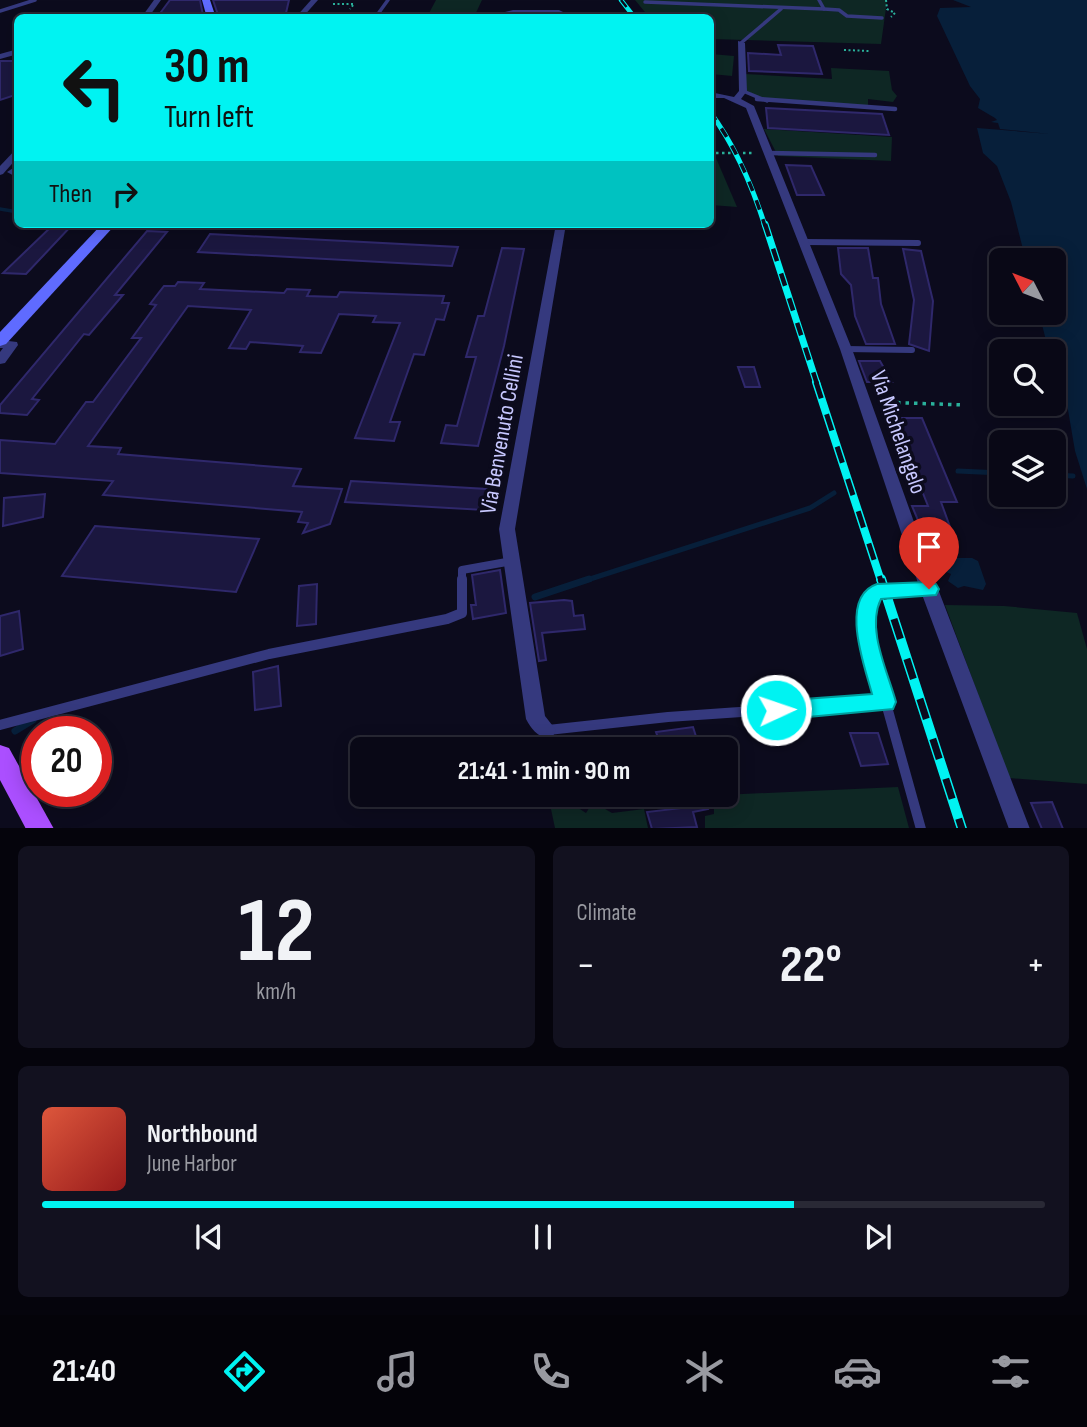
<!DOCTYPE html>
<meta charset="utf-8">
<style>
body{margin:0;font-family:"Sofia Sans Condensed",sans-serif;background:#12111f;color:#f1f3f6;height:100vh;display:flex;flex-direction:column;font-size:26px;white-space:nowrap}
*{box-sizing:border-box;margin:0}
p{font-size:23px;color:#999aa1}
.icon{flex:none;width:38px;height:38px;fill:none;stroke:currentColor;stroke-width:2;stroke-linecap:round;stroke-linejoin:round}
.map{position:relative;height:828px;overflow:hidden}
.drawer{display:flex;flex-direction:column;gap:18px;padding:18px;background:#05040c;flex:1}
.drawer>*{flex:none}
.guide{position:absolute;left:14px;top:14px;width:700px;height:214px;border-radius:10px;box-shadow:0 4px 18px #0003,0 0 0 2px #292935;background:#00f3f2;color:#111;overflow:hidden}
.needle{width:46px;rotate:312deg}
.buttons{position:absolute;left:989px;top:248px;display:grid;gap:14px}
.buttons a{display:grid;place-items:center;width:77px;height:77px;border-radius:10px;background:#090816;box-shadow:0 4px 18px #0003,0 0 0 2px #292935;font-size:35px}
.speed{position:absolute;left:21px;top:716px;display:flex;gap:14px;font-size:35px;font-weight:700;text-align:center}
.speed>*{display:grid;place-content:center;width:91px;height:91px;border-radius:50%;background:#090816;box-shadow:0 4px 18px #0003,0 0 0 2px #292935;line-height:1}
.speed .limit{border:10px solid #d22;background:#fff;color:#111}
.pin{position:absolute;display:grid;place-items:center;width:60px;height:60px;color:#fff;margin:-72px -30px;border-radius:50% 50% 50% 0;rotate:-45deg;box-shadow:0 0 7px #0007}
.pin .icon{rotate:45deg}
.me{position:absolute;width:77px;margin:-38px;rotate:87deg;stroke-linejoin:round;filter:drop-shadow(0 0 5px #0008)}
.turn{display:flex;align-items:center;gap:24px;height:147px;padding:0 35px;font-size:32px}
.turn .icon{width:91px;height:91px;stroke-width:2.5}
.turn b{display:block;font-size:49px;line-height:60px}
.then{display:flex;align-items:center;height:66px;padding:0 35px;background:#0003;gap:14px;font-size:26px}
.big{font-size:52px;font-weight:700;line-height:1.1}
.drawer .card{flex:1;display:flex;flex-direction:column;justify-content:center;gap:10px;min-width:0;padding:0 24px;border-radius:10px;background:#12111f}
.drawer .dial{align-items:center;gap:0}
.dial b{font-size:91px;line-height:1}
.song{display:flex;align-items:center;gap:21px}
.cover{width:84px;height:84px;border-radius:10px;background:linear-gradient(135deg,hsl(10 70% 55%),hsl(0 70% 35%))}
.played{height:7px;border-radius:4px;background:linear-gradient(90deg,#00f3f2 75%,#292935 75%)}
.keys{display:flex;justify-content:space-around;direction:ltr}
.heat{display:flex;justify-content:space-between;align-items:center;font-size:38px;direction:ltr}
.drawer .tiles{flex:1;display:grid;gap:18px;grid-template-columns:1fr 1fr}
.card:last-child{grid-column:span 2}
.trip{position:absolute;left:350px;top:737px;width:388px;height:70px;border-radius:10px;background:#090816;box-shadow:0 4px 18px #0003,0 0 0 2px #292935;font-weight:700;line-height:70px;text-align:center}
.dock{display:flex;height:112px;justify-content:space-around;align-items:center;background:#040309;color:#999aa1}
.dock .icon{width:49px;height:49px}
.dock .on{color:#00f3f2}
.dock b{font-size:32px;color:#f1f3f6}
.map>svg:first-child{display:block}
</style>
<div class="map">
<svg width="1087" height="829" viewBox="0 0 1087 829">
<rect width="100%" height="100%" fill="#0c0b1d"/>
<!-- green -->
<g fill="#0e2724">
<path d="M436,0H482L474,17H427Z"/>
<path d="M635,0H886L887,1L881,44L711,39L710,18L649,17Z"/>
<path d="M711,54L734,56L732,76L711,74Z"/>
<path d="M831,68L889,71L892,90L897,96L893,102L868,99V106L762,98L747,92L745,74L832,79Z"/>
<path d="M764,129L892,137L891,161L778,156Z"/>
<path d="M710,144L737,207L711,205Z"/>
<path d="M945,605L1004,606L1077,613L1087,649V784L1009,778Z"/>
<path d="M898,787L909,828H705V816L714,814V808L724,806L721,795Z"/>
<path d="M548,795H558L586,813L593,802L612,813L644,809L648,828H555Z"/>
</g>
<!-- water -->
<g fill="#071f3a">
<path d="M953,0H1087V489L1075,451L1067,404L1054,369V352H1049L1039,313H1054V261H1026L1011,202L997,166L983,153L977,128L1050,134L1000,129L998,123L991,122L997,120L995,118L978,108L980,99L970,86L937,16L940,8L971,7Z"/>
<path d="M946,558H972L978,561L986,584L983,590L964,586L958,588L948,581L951,574L944,571L942,563Z"/>
</g>
<g fill="none" stroke-linecap="round" stroke-linejoin="round">
<!-- stream-far2 -->
<path stroke="#071f3a" stroke-width="3.5" d="M0,209L18,212"/>
<!-- stream-far1 -->
<g stroke="#071f3a" stroke-width="5">
<path d="M958,471L1001,473"/>
<path d="M1054,475L1073,476"/>
<path d="M584,581L810,508L834,493"/>
</g>
<!-- stream -->
<g stroke="#071f3a" stroke-width="7">
<path d="M535,597L589,579"/>
<path d="M15,731L33,720"/>
</g>
</g>
<!-- building -->
<g fill="#1b173f" stroke="#2f286b" stroke-width="2">
<path d="M170,0H200L203,15L194,18L158,16Z"/>
<path d="M213,0H289L286,13L218,15Z"/>
<path d="M778,45L813,46L822,74L749,71L748,53L781,55Z"/>
<path d="M0,61H18V94L0,100Z"/>
<path d="M766,108L882,114L889,135L768,128Z"/>
<path d="M786,165L811,166L824,195H797Z"/>
<path d="M54,224H73L26,274L3,273Z"/>
<path d="M147,231L167,232L115,295H123L89,335L84,334L32,399L39,400L27,415L0,413V405Z"/>
<path d="M210,234L458,247L452,266L198,252Z"/>
<path d="M502,248L524,249L504,346L478,446L441,443L446,425L457,426L476,357H466L478,316H484Z"/>
<path d="M838,248H868L873,278H878L881,304L895,344H866L855,316L851,285L841,274Z"/>
<path d="M903,249L921,251L933,301L929,351L909,344L914,300Z"/>
<path d="M178,282L204,283L200,289L284,293L287,289L310,290L307,296L337,297L340,292L444,296L442,303H449L444,320L436,319L424,355L414,354L390,422H400L394,441L355,438L400,323L373,322L376,316L339,314L321,353L300,352L303,346L250,342L246,349L229,348L251,310L188,306L88,446L121,448L118,454L301,469L293,486L342,489L330,524L303,533L308,523L298,522L302,512L103,495L113,481L0,473V440L55,444L86,402H93L141,338H132L156,305L150,304L164,286H175Z"/>
<path d="M859,361H880L892,382H867Z"/>
<path d="M738,367H754L760,387H745Z"/>
<path d="M893,418H922L957,502H941L954,538L925,537L912,506H928Z"/>
<path d="M351,481L487,489L484,510L345,502Z"/>
<path d="M45,494L43,517L3,526L4,498Z"/>
<path d="M95,526L259,539L236,592L62,576Z"/>
<path d="M500,570L506,613L473,619L471,605H476L472,575Z"/>
<path d="M317,584L316,624L297,626L299,586Z"/>
<path d="M564,600L572,601L574,616L583,615L585,629L542,633L546,660L539,661L530,603Z"/>
<path d="M19,611L23,649L0,656V616Z"/>
<path d="M278,666L281,706L255,710L253,672Z"/>
<path d="M693,727L700,749H662L656,732Z"/>
<path d="M850,733H878L888,764L861,766Z"/>
<path d="M677,794H703L708,809L693,812L697,827L652,829L647,812L682,808Z"/>
<path d="M1052,802L1063,829H1042L1031,803Z"/>
</g>
<g fill="none" stroke-linecap="round" stroke-linejoin="round">
<!-- path-far2 -->
<g stroke="#2ab19b" stroke-width="2" stroke-dasharray="2 2.5" stroke-linecap="butt">
<path d="M886,0L887,9L895,13L891,17"/>
<path d="M333,4H354L350,9"/>
<path d="M844,50L869,51"/>
</g>
<!-- path-far1 -->
<g stroke="#2ab19b" stroke-width="2.5" stroke-dasharray="2.5 3.5" stroke-linecap="butt">
<path d="M16,102L18,105"/>
<path d="M710,153H731"/>
<path d="M743,153H755"/>
</g>
<!-- path -->
<path stroke="#2ab19b" stroke-width="3.5" stroke-dasharray="3.5 5" stroke-linecap="butt" d="M880,402L964,405"/>
<!-- lane-far4 -->
<g stroke="#35397e" stroke-width="3.5">
<path d="M645,2L824,9L819,0"/>
<path d="M824,9L839,10L847,16L882,18"/>
<path d="M0,11L35,0"/>
<path d="M375,18L388,0"/>
<path d="M741,43L781,9"/>
<path d="M743,91L767,101"/>
</g>
<!-- lane-far3 -->
<g stroke="#35397e" stroke-width="4.5">
<path d="M757,99L895,109"/>
<path d="M769,153L875,155"/>
</g>
<!-- lane-far2 -->
<g stroke="#35397e" stroke-width="6">
<path d="M805,242L918,243"/>
<path d="M846,349L912,350"/>
</g>
<!-- lane-far1 -->
<path stroke="#35397e" stroke-width="8" d="M462,581V570L512,561"/>
<!-- lane -->
<g stroke="#35397e" stroke-width="10">
<path d="M0,725L269,654L447,619L462,613V579"/>
<path d="M548,730L668,717L885,702"/>
<path d="M921,829L867,635C867,619 865,605 877,592L928,589"/>
</g>
<!-- street -->
<g fill="#35397e" fill-rule="evenodd">
<path d="M154,0H161L148,18H141Z"/>
<path d="M311,0H318L302,18H295Z"/>
<path d="M513,10H559L563,12L559,14H513L510,18H503L505,12Z"/>
<path d="M315,16H370L373,18H312Z"/>
<path d="M738,41L745,43L747,91L741,99L754,106L852,349L938,589L1030,829H1009L920,589L840,349L746,108L724,98H710V92L734,97L739,91Z"/>
<path d="M18,49V54L0,59V54Z"/>
<path d="M18,147V157L3,174L0,175V166Z"/>
<path d="M18,165V178L7,172Z"/>
<path d="M556,224H566L515,529L545,716L556,730L553,736C540,741 532,730 526,719L499,529Z"/>
<path d="M0,340L17,342L18,345L5,363L0,364V352L3,348H0Z"/>
</g>
<!-- secondary -->
<g fill="#5f6bff" fill-rule="evenodd">
<path d="M202,0H210L216,18H207Z"/>
<path d="M102,224H116L6,344L0,346V332Z"/>
</g>
<!-- primary -->
<path fill="#ab4fff" fill-rule="evenodd" d="M0,745L9,748L54,829H26L0,780Z"/>
<!-- rail-far4 casing -->
<g stroke="#00f3f2" stroke-width="4.5">
<path id="rail-far4" d="M621,0L635,18"/>
</g>
<!-- rail-far3 casing -->
<g stroke="#00f3f2" stroke-width="5">
<path id="rail-far3" d="M710,112C736,147 752,185 765,226"/>
</g>
<!-- rail-far2 casing -->
<g stroke="#00f3f2" stroke-width="7">
<path id="rail-far2" d="M765,224L817,384"/>
</g>
<!-- rail-far1 casing -->
<g stroke="#00f3f2" stroke-width="8">
<path id="rail-far1" d="M816,382L881,581"/>
</g>
<!-- rail casing -->
<g stroke="#00f3f2" stroke-width="10">
<path id="rail" d="M881,579L962,829"/>
</g>
<!-- rail-far4 -->
<use href="#rail-far4" stroke="#0c0b1d" stroke-width="2.5" stroke-dasharray="9" stroke-linecap="butt"/>
<!-- rail-far3 -->
<use href="#rail-far3" stroke="#0c0b1d" stroke-width="3.5" stroke-dasharray="10" stroke-linecap="butt"/>
<!-- rail-far2 -->
<use href="#rail-far2" stroke="#0c0b1d" stroke-width="4.5" stroke-dasharray="13" stroke-linecap="butt"/>
<!-- rail-far1 -->
<use href="#rail-far1" stroke="#0c0b1d" stroke-width="5" stroke-dasharray="17" stroke-linecap="butt"/>
<!-- rail -->
<use href="#rail" stroke="#0c0b1d" stroke-width="7" stroke-dasharray="21" stroke-linecap="butt"/>
</g>
<!-- route -->
<path fill="#00f3f2" stroke="#009e9d" stroke-width="2" d="M929,582L936,584L939,589L936,595L881,599C866,629 888,672 896,702L893,709L776,720L768,717L765,710L768,704L776,701L872,694C865,667 838,597 877,584Z"/>
<g text-anchor="middle" stroke-width="7" stroke-linejoin="round" paint-order="stroke">
<!-- street labels -->
<g font-size="23" fill="#c8c8ff" stroke="#0c0b1d">
<text transform="translate(899 432) rotate(71)" y="8">Via Michelangelo</text>
<text transform="translate(501 434) rotate(-80)" y="8">Via Benvenuto Cellini</text>
</g>
</g>
</svg>
<div class="buttons">
<a><svg class="needle" viewBox="-14 -14 28 28"><path d="M0-13l5 13h-10z" fill="#e53935"/><path d="M0 13l5-13h-10z" fill="#999aa1"/></svg></a>
<a><svg class="icon" aria-label="search" viewBox="0 0 24 24"><circle cx="10" cy="10" r="6"/><path d="M15 15l6 6"/></svg></a>
<a><svg class="icon" aria-label="layers" viewBox="0 0 24 24"><path d="M12 4l9 5-9 5-9-5zM3 14l9 5 9-5"/></svg></a>
</div>
<div class="speed"><div class="limit">20</div></div>
<div class="pin" style="left:929px;top:589px;background:#d93025"><svg class="icon" aria-label="arrive" viewBox="0 0 24 24"><path d="M6 21V4h12l-3 4 3 4H6"/></svg></div>
<svg class="me" style="left:776px;top:710px" viewBox="-20 -20 40 40"><circle r="17" fill="#00f3f2" stroke="#fff" stroke-width="3"/><path d="M0-11L8 9 0 5-8 9z" fill="#fff"/></svg>
<div class="trip">21:41 · 1 min · 90 m</div>
<div class="guide">
<div class="turn"><svg class="icon" aria-label="left" viewBox="0 0 24 24"><path d="M17 20v-9H6M10 6l-5 5 5 5"/></svg><div><b>30 m</b>Turn left</div></div>
<div class="then">Then<svg class="icon" aria-label="right" viewBox="0 0 24 24"><path d="M7 20v-9h11M14 6l5 5-5 5"/></svg></div>
</div>
</div>
<section class="drawer">
<div class="tiles">
<div class="card dial"><b>12</b><p>km/h</p></div>
<div class="card"><p>Climate</p>
<div class="heat"><a>−</a><b class="big">22°</b><a>+</a></div>
</div>
<div class="card">
<div class="song"><i class="cover"></i><div><b>Northbound</b><p>June Harbor</p></div></div>
<div class="played"></div>
<div class="keys"><svg class="icon" aria-label="previous" viewBox="0 0 24 24"><path d="M18 5L8 12l10 7zM5 5v14"/></svg><svg class="icon" aria-label="pause" viewBox="0 0 24 24"><path d="M8 5v14M16 5v14"/></svg><svg class="icon" aria-label="next" viewBox="0 0 24 24"><path d="M6 5l10 7-10 7zM19 5v14"/></svg></div>
</div>
</div>
</section>
<nav class="dock">
<b>21:40</b>
<svg class="icon on" aria-label="directions" viewBox="0 0 24 24"><path d="M12 3l9 9-9 9-9-9zM9 14v-3h6M13 9l2 2-2 2"/></svg>
<svg class="icon" aria-label="music" viewBox="0 0 24 24"><path d="M9 18V5l10-2v13"/><circle cx="6" cy="18" r="3"/><circle cx="16" cy="16" r="3"/></svg>
<svg class="icon" aria-label="phone" viewBox="0 0 24 24"><path d="M5 4h4l2 5-3 2q2 4 5 5l2-3 5 2v4C11 20 4 13 5 4z"/></svg>
<svg class="icon" aria-label="climate" viewBox="0 0 24 24"><path d="M12 3v18M4 7l16 10M4 17L20 7"/></svg>
<svg class="icon" aria-label="car" viewBox="0 0 24 24"><path d="M5 17H2v-5l4-1 3-4h7l3 4 3 1v5h-3M9 17h6M6 11h13"/><circle cx="7" cy="17" r="2"/><circle cx="17" cy="17" r="2"/></svg>
<svg class="icon" aria-label="filters" viewBox="0 0 24 24"><path d="M4 7h16M4 17h16"/><circle cx="9" cy="7" r="2"/><circle cx="15" cy="17" r="2"/></svg>
</nav>
